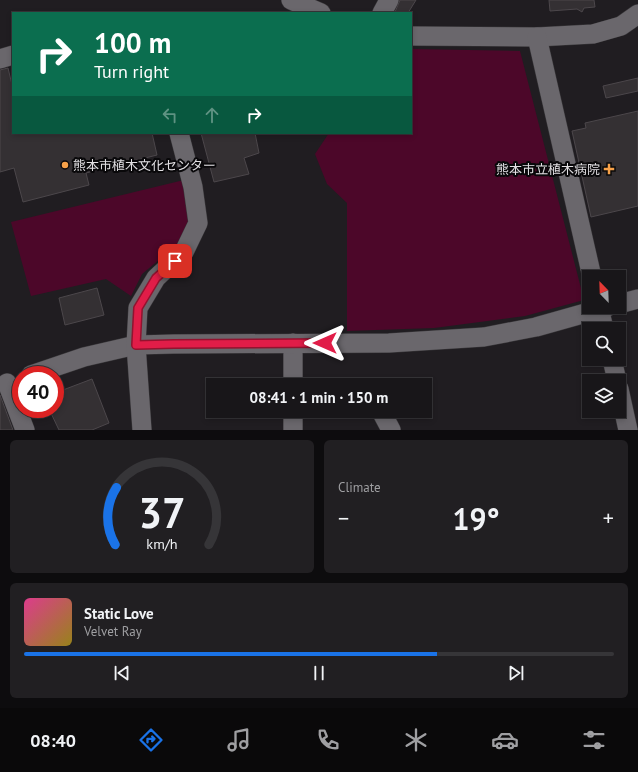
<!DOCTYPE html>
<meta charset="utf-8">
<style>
body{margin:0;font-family:"PT Sans","Noto Sans JP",sans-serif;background:#211f22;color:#f1f3f6;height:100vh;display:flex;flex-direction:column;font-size:15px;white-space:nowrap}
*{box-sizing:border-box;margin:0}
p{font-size:13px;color:#9f9fa2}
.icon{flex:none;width:22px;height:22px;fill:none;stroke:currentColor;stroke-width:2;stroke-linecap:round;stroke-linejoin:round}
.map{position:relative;height:430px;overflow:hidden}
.sheet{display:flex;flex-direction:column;gap:10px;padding:10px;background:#0d0c0e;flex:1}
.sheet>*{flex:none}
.hud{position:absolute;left:12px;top:12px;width:400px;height:122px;border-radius:0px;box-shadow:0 2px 6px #0003,0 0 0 1px #363538;background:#0b6e4f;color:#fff;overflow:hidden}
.needle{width:26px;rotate:337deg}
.tools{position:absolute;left:582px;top:270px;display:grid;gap:8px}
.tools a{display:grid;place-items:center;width:44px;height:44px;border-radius:0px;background:#181619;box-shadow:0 2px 6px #0003,0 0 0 1px #363538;font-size:20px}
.speed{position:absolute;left:12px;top:366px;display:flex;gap:8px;font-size:20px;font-weight:700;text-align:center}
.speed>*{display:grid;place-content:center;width:52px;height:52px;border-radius:50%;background:#181619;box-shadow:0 2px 6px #0003,0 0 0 1px #363538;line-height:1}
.speed .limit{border:6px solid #d22;background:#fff;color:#111}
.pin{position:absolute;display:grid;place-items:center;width:34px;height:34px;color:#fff;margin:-17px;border-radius:8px;box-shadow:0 2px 6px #0006}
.me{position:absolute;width:44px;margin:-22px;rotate:270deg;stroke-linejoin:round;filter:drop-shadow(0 0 3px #0008)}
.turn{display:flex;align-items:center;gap:14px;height:84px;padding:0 16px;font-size:18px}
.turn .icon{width:52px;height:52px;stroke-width:2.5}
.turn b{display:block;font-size:28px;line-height:34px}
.lanes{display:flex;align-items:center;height:38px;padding:0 16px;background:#0003;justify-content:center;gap:20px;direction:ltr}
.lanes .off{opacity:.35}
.big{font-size:30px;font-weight:800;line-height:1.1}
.sheet .widget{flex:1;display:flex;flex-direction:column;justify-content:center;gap:6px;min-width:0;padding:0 14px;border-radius:6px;background:#211f22}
.sheet .dial{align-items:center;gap:0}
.dial svg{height:104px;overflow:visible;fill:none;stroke:#363538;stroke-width:7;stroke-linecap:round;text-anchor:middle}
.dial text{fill:#f1f3f6;stroke:none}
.song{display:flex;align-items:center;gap:12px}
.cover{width:48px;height:48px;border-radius:6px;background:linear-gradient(135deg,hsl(330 70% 55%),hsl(50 70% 35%))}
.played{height:4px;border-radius:2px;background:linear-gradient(90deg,#1a73e8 70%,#363538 70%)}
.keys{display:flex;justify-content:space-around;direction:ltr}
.heat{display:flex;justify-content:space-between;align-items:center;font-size:22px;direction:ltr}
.sheet .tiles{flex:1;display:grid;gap:10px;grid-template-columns:1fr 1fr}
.widget:last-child{grid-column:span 2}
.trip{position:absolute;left:206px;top:378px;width:226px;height:40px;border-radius:0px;background:#181619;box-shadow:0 2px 6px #0003,0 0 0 1px #363538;font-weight:800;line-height:40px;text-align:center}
.dock{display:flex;height:64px;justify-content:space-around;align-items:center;background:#0a090a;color:#9f9fa2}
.dock .icon{width:28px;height:28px}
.dock .on{color:#1a73e8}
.dock b{font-size:18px;color:#f1f3f6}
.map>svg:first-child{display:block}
</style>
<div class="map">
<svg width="638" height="430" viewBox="0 0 638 430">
<rect width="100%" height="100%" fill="#201d21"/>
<!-- green -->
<g fill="#4c0729">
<path d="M411,49L520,51L584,300L525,316L434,328L347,331V203L327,184L315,154L329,133H411Z"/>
<path d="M184,180L191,219L178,244L142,274L131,296L106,279L31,296L11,222Z"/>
</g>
<!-- building -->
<g fill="#343033" stroke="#4c474b">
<path d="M400,0H416L408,13H398L395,12Z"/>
<path d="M549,0H594L595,7L584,8L582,12L577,9L550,11Z"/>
<path d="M8,68L13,89V133H152L157,155L86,173L89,185L23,202L14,168L0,172V70Z"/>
<path d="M638,78V91L606,98L603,86Z"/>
<path d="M638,111V206L591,217L572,131L586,128L585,123Z"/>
<path d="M201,133H255L259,153L244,158L249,174L214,182Z"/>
<path d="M97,288L104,315L65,325L59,298Z"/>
<path d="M92,379L109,423L92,430H59L49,409H55V393Z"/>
<path d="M0,395L13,430H0Z"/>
</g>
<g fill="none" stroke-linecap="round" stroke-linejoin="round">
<!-- minor casing -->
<g stroke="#3a383b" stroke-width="20">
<g id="minor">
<path d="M291,0L321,13"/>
<path d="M382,13L389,0"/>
<path d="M411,36L537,37L593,34L621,26L638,14"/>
<path d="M537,37L592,277"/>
<path d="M0,59L13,55"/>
<path d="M619,304L638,299"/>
<path d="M599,307L604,329"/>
<path d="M293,343V385"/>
<path d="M612,359L617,381"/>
<path d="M31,375L84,357L136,345L174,344L389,343L484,337L536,327L607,307"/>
<path d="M7,383L25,430"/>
<path d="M619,389L628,430"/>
<path d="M293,411V430"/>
<path d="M381,411L391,430"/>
<path d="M142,430L136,345L138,308L156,278L184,252L198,223L193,187L179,133"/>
</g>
</g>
<!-- minor -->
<use href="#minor" stroke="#6a676c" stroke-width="19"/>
</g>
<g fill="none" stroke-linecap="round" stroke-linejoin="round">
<!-- route casing -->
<g stroke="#92132f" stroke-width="10">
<path id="route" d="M175,261L156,278L138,308L136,345L174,344L325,343"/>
</g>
<!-- route -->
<use href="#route" stroke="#e11d48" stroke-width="7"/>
</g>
<!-- markers -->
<g fill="#f7a149" stroke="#09080a" stroke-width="1.5">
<circle cx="65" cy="165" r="4"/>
<path d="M607 163h4v4h4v4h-4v4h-4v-4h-4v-4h4z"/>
</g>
<g text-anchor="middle" stroke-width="4" stroke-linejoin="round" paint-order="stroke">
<!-- poi labels -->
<g font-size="13" fill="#e2e0e3" stroke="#09080a" text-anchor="start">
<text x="73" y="170">熊本市植木文化センター</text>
<text x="600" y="174" text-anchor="end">熊本市立植木病院</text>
</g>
</g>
</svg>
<div class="tools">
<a><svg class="needle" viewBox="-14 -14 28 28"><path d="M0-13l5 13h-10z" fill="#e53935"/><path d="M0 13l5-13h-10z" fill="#9f9fa2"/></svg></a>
<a><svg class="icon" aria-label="search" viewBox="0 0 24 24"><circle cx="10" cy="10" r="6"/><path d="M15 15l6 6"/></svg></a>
<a><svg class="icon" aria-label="layers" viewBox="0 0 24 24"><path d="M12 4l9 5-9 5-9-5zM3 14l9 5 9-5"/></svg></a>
</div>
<div class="speed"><div class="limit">40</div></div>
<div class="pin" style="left:175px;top:261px;background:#d93025"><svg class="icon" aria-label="arrive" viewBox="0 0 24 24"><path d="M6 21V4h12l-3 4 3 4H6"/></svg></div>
<svg class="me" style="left:325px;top:343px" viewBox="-20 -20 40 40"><path d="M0-17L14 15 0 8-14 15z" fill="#e11d48" stroke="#fff" stroke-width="4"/></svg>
<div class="trip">08:41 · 1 min · 150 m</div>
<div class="hud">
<div class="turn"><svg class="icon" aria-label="right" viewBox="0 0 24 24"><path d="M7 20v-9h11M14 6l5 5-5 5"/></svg><div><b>100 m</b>Turn right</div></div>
<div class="lanes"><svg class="icon off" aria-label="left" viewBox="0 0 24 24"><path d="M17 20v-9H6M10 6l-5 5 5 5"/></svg><svg class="icon off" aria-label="ahead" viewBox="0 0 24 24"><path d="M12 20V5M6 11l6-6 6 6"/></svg><svg class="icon" aria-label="right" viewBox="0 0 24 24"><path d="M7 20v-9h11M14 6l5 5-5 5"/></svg></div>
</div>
</div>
<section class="sheet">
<div class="tiles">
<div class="widget dial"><svg viewBox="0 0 100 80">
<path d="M14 69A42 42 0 1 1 86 69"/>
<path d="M14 69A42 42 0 0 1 15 25" stroke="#1a73e8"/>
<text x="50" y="56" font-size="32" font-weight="700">37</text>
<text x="50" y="72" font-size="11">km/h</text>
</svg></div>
<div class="widget"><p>Climate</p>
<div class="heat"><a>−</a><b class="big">19°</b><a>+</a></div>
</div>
<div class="widget">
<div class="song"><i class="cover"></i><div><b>Static Love</b><p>Velvet Ray</p></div></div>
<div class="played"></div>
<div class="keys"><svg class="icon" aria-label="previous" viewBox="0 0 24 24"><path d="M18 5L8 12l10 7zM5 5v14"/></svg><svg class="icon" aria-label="pause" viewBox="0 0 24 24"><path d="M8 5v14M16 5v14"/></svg><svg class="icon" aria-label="next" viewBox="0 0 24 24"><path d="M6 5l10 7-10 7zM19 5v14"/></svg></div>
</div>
</div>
</section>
<nav class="dock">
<b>08:40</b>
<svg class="icon on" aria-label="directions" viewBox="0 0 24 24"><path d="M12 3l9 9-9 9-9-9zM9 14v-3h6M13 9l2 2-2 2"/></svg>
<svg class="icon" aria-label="music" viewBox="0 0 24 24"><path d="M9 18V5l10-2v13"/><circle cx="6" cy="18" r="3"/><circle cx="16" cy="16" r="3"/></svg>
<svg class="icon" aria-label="phone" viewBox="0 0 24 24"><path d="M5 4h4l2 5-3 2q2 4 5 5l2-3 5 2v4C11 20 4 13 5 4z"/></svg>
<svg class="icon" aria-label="climate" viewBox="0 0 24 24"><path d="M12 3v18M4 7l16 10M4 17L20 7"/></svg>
<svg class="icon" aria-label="car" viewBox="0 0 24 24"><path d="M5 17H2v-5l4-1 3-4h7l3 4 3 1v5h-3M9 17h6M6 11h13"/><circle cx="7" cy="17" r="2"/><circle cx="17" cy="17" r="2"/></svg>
<svg class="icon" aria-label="filters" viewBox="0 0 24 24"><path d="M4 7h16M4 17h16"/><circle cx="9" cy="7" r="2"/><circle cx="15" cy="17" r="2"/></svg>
</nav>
